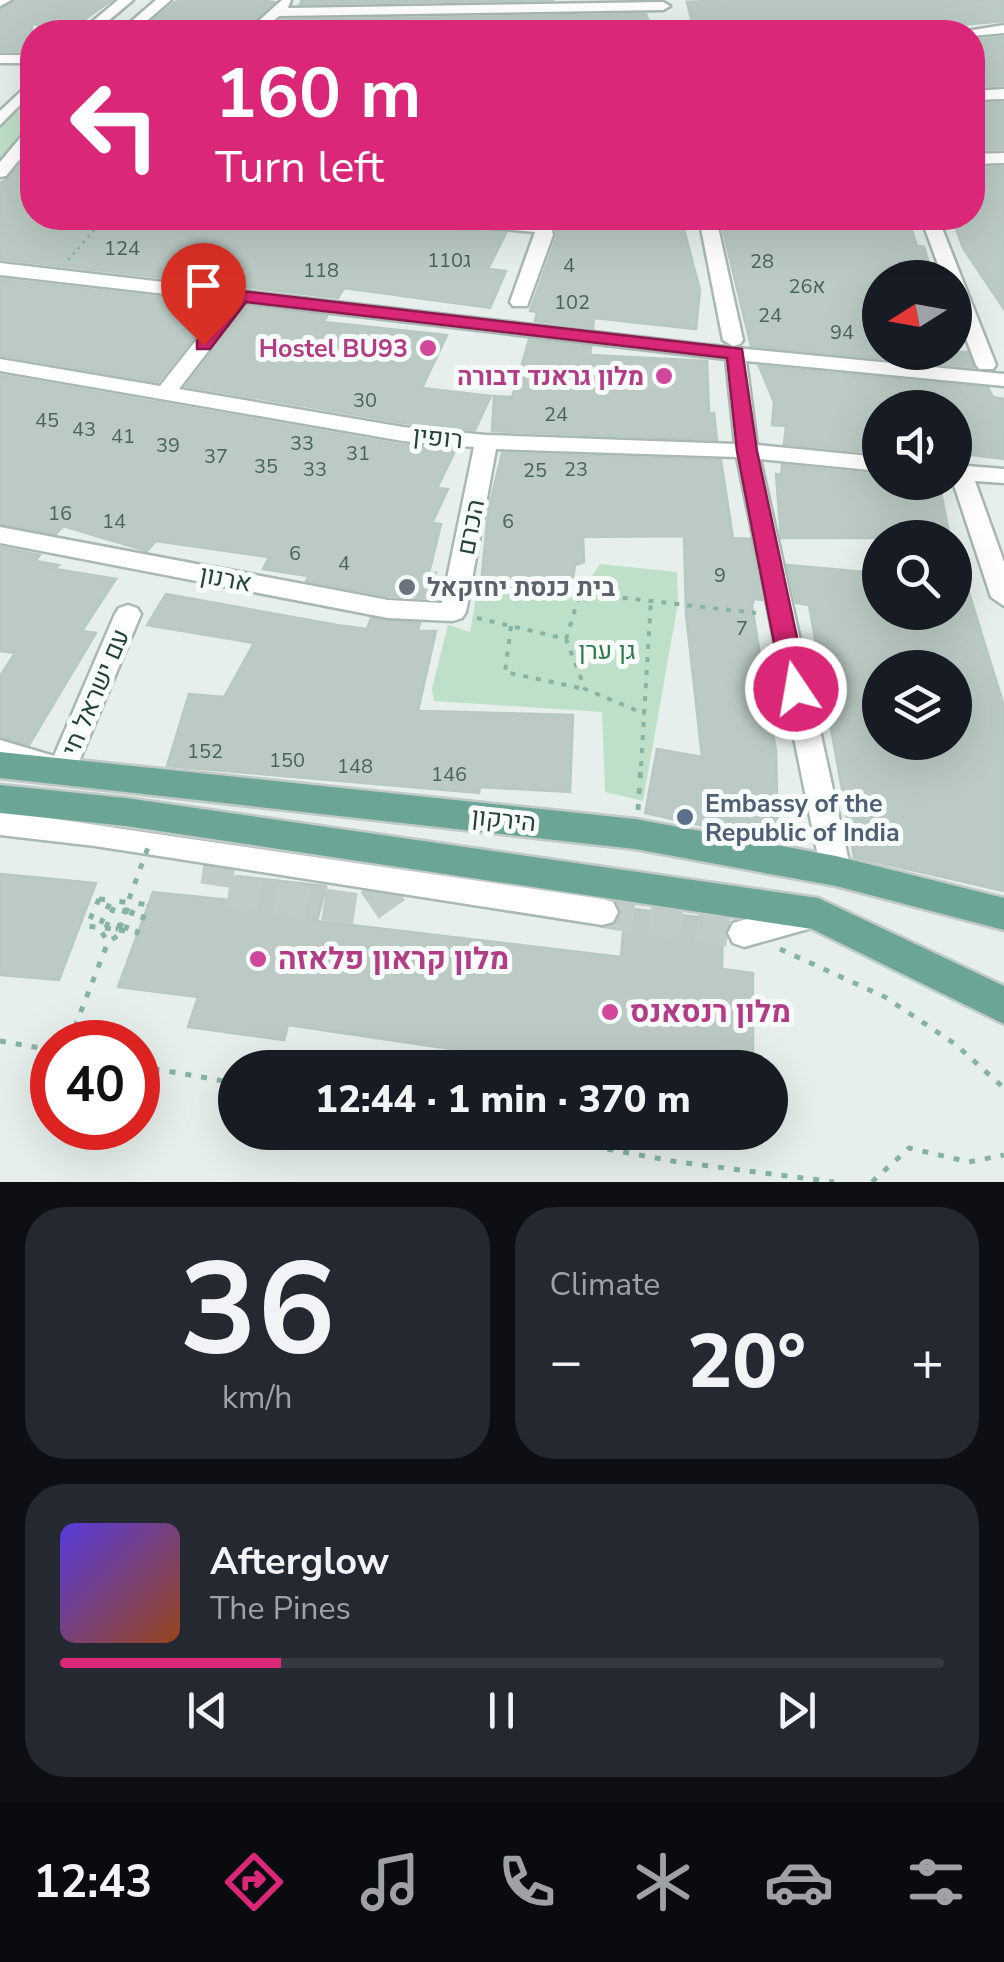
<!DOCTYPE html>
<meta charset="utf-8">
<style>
body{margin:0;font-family:"Nunito Sans",Heebo,sans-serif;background:#242831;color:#f1f3f6;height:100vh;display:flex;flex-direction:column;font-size:38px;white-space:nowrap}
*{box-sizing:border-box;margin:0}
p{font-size:32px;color:#9ea1a6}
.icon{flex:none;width:55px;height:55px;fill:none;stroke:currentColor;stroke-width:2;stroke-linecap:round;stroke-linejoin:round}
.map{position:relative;height:1182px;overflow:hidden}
.side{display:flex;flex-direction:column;gap:25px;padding:25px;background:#0d0f14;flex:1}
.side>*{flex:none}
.top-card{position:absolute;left:20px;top:20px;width:965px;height:210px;border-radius:40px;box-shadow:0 10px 40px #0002;background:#db2777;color:#fff;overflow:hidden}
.needle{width:65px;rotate:259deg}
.tools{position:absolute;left:862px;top:260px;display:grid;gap:20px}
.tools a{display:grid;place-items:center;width:110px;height:110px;border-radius:50%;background:#171b24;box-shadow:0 10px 40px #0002;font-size:50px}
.speed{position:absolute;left:30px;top:1020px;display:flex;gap:20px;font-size:50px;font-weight:700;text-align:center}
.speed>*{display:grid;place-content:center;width:130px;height:130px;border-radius:50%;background:#171b24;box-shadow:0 10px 40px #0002;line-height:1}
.speed .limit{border:15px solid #d22;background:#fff;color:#111}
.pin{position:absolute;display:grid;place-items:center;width:85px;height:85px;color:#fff;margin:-102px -42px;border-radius:50% 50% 50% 0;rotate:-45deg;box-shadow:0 0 10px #0007}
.pin .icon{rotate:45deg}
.me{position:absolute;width:110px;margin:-55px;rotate:348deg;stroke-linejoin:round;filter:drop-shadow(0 0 8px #0008)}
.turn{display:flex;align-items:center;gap:35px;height:210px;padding:0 30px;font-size:45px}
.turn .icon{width:130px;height:130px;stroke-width:2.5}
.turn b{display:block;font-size:70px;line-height:85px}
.big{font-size:75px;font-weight:800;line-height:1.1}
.side .tile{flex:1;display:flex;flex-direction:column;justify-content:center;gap:15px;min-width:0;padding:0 35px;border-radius:40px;background:#242831}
.side .dial{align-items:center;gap:0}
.dial b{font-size:130px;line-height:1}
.song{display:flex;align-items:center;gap:30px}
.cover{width:120px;height:120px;border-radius:15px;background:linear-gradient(135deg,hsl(250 70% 55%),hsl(20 70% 35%))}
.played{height:10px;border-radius:5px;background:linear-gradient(90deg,#db2777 25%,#363941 25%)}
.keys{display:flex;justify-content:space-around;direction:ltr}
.heat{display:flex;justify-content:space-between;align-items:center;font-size:55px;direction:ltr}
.side .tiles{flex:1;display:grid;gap:25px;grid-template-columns:1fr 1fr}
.tile:last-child{grid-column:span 2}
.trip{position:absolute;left:218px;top:1050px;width:570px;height:100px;border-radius:50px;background:#171b24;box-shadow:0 10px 40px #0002;font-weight:800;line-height:100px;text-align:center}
.tabs{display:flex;height:160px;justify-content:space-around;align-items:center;background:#090b0e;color:#9ea1a6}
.tabs .icon{width:70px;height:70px}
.tabs .selected{color:#db2777}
.tabs b{font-size:45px;color:#f1f3f6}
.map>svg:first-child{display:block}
</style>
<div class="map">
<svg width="1004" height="1182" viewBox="0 0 1004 1182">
<rect width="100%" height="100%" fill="#e6efeb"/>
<!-- green -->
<g fill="#bfe0c8">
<path d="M32,84V133L0,169V118Z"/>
<path d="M600,564L677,572L678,603L643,801L605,792L602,712L434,701L432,689L448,625L470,632L477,591L579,595Z"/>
</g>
<!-- building -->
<g fill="#bbcac4" stroke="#b8c9c2" stroke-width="2.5" fill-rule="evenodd">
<path d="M14,0H112L71,29L32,24V51H0V10Z"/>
<path d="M178,0H260L274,2L242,32H139Z"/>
<path d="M302,0H554L300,4Z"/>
<path d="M725,0H1004V21L882,32H694L687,2Z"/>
<path d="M646,14L652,32H266L280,20Z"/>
<path d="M1004,37V85L972,87V40Z"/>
<path d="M1004,103V149L972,150V104Z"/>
<path d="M32,149V218H333L424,226V222L434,227L506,233L488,269L506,271L490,308L344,288L338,298L0,259V183L9,178Z"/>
<path d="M1004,167V309L963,248L952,218H972V168Z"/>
<path d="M555,218H681L700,290L696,329L594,318L593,328L535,321L537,312L530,311L557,236Z"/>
<path d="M720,218H908L917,246L924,247L933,276L880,274V352H967L973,367L751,346Z"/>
<path d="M0,279L220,304L158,382L0,355Z"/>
<path d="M247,307L327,316L324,322L447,335L422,388L491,396L475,430L404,423L186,386Z"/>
<path d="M529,340L591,347L590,355L707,361L709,413H714L717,440L492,431L494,396L512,397Z"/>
<path d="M759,366L988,388L993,397L1004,399V459L955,453V408H880V453L784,444L786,426L772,425L774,402Z"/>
<path d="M0,375L402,445L456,449L437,488L448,489L432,523L441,524L429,573H436L428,598L388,596L306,581L308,576L263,569L269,557L156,541L147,551L63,526L56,534L0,524Z"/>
<path d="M502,453L721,460L733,538L750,539L762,600L754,599L752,606L776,751L778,842L645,813L657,749L702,757L686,614L684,536L583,537L584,562L575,565L571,592L481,584L488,512Z"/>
<path d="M782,465L880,475V482L894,487L941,492L950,538H781L776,474L781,475Z"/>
<path d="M0,547L40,555L35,561L59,565L55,569L116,579L82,631L96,633L29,745L0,737V676L15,653L0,651Z"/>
<path d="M787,565L876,573L880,612H955V568L961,567L1004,706V891L854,857L809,605L796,603ZM880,668H955V742H880Z"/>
<path d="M166,594L337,625L367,629L371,618L420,623L418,631H436L418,711L573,715L570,792L480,787L479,793L167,766L189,694L224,697L254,643L147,625Z"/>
<path d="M0,874L96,883L59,980L0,975Z"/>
<path d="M237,876L326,886L317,921L621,957L625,908L723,920L722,969L753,973V1068H579L288,1025L284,1040L188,1027L198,997L118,987L153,892L229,900Z"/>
</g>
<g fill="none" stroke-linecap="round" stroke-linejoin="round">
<!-- minor-tunnel -->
<g stroke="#bfccc8" stroke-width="32" stroke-dasharray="32 16" stroke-linecap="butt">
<path d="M221,854L216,889L363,910L403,882"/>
<path d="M602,912L744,933"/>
</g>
<!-- minor casing -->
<g stroke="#a8b8b2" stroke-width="5">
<g id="minor">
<path d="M0,0H11L0,6Z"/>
<path d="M118,0H133L95,32H80Z"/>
<path d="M156,0H171L134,32H119Z"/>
<path d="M282,0H291L288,8L663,2L670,6L663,10L279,16L261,32H246Z"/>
<path d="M1004,25V33L972,36V32H961Z"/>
<rect x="0" y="55" width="32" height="8"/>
<path d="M32,81V93L0,125V111Z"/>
<path d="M1004,89V99L972,100V91Z"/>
<path d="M32,129V144L6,176L0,177V162L26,131Z"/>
<path d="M1004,153V163L972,164V154Z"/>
<path d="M425,218L534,221V218H550L553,235L527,306H513L510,302L535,232L434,223Z"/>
<path d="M699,218H716L743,340L740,344L733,346L723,340Z"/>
<path d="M921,218H938L996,365L993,369H979L976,365L955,309V278H943Z"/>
<path d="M0,263L706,345L1004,374V386L746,361L757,445L880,457V471L760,459L851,871L847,880L836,884L825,880L821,871L737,457L496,449L466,612L462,618L453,621L388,618L0,543V527L388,600L442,603L474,447L403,441L0,371V359L160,386L227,301L0,275ZM245,303L726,359L735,444L486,435L403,427L179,389Z"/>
<path d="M955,465L1004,469V483L975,481L1004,562V606L991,597L953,482Z"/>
<path d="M128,605L137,608L141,614L72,778L62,781L0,762V740L54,756L115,614L119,608Z"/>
<path d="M0,811L602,899L613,902L618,912L613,922L602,925L95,846L0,835Z"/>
<path d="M811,901L822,905L827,915L822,925L744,947L733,943L728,933L733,923Z"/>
</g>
</g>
<!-- major casing -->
<g stroke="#c2cac8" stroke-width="5">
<g id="major">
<path d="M0,752L635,819L836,856L1004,898V930L836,886L635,849L0,778Z"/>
<path d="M0,785L126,798L818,898L1004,986V1024L812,929L126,826L0,813Z"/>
</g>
</g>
<!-- path-far2 -->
<g stroke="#86b3a5" stroke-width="2.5" stroke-dasharray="2.5 5" stroke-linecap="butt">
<path d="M923,32L950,30"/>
<path d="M103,220L113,218"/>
<path d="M68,260L103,220L94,218"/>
</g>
<!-- path-far1 -->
<g stroke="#86b3a5" stroke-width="4" stroke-dasharray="5 8" stroke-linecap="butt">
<path d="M477,618L566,639L585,689L645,714"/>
<path d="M511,626L505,672L585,689"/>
<path d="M566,639L580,593L756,613"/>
<path d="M641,766L651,600"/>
</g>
<!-- path -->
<g stroke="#86b3a5" stroke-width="5" stroke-dasharray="6 10" stroke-linecap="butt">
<path d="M638,810L641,764"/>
<path d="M99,899L111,900L99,928L108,942L125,931L136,903L148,905"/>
<path d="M105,928L119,930L130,903L116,901L106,928L118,929"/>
<path d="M780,949L885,997L955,1044L1004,1088"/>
<path d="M0,1041L52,1050"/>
<path d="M69,1042L108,942"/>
<path d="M138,1066L235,1083"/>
<path d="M513,1132L678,1162L834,1182"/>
<path d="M872,1182L909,1148L969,1162L1004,1155"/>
</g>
<!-- minor -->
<use href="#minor" fill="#fff" fill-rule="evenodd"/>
<!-- major -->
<use href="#major" fill="#6aa596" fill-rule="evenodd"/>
<!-- path-bridge -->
<g stroke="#86b3a5" stroke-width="5" stroke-dasharray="6 10" stroke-linecap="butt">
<path d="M99,899L87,926L105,928"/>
<path d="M118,929L150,842"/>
<path d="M119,930L137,933L148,905"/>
</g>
</g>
<!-- route -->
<path fill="#db2777" stroke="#8e194d" stroke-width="2.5" d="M241,291L742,349L757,451L808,689L804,695H787L783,689L737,451L727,358L246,302L210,349H197V341L235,293Z"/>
<!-- markers -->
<g fill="#d1479c" stroke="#f7fbf9" stroke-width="4">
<circle cx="428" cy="348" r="10"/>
<circle cx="664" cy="376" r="10"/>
<circle cx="258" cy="959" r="10"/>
<circle cx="610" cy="1012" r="10"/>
</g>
<circle fill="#6b7280" stroke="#f7fbf9" stroke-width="4" cx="407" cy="587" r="10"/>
<circle fill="#5c6f8a" stroke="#f7fbf9" stroke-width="4" cx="685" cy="817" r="10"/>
<g text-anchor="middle" stroke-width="10" stroke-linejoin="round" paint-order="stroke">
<!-- number labels -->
<g font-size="20" fill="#4a645c">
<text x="122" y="255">124</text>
<text x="449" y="267">110ג</text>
<text x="762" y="268">28</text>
<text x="569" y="272">4</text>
<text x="321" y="277">118</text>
<text x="807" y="293">26א</text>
<text x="572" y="309">102</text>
<text x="770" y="322">24</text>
<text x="842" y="339">94</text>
<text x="365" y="407">30</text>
<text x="556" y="421">24</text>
<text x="47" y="427">45</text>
<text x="84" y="436">43</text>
<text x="123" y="443">41</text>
<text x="302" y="450">33</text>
<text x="168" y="452">39</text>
<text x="358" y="460">31</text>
<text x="216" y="463">37</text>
<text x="266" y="473">35</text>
<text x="315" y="476">33</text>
<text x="576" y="476">23</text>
<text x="535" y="477">25</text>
<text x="60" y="520">16</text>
<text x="114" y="528">14</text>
<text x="508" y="528">6</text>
<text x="295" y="560">6</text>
<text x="344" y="570">4</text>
<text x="720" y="582">9</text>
<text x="742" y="635">7</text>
<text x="205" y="758">152</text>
<text x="287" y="767">150</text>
<text x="355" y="773">148</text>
<text x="449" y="781">146</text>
</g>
<!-- hotel labels -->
<g font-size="25" font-weight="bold" fill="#b23c85" stroke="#f7fbf9" text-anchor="end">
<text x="408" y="357">Hostel BU93</text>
<text x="644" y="385">מלון גראנד דבורה</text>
</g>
<!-- street labels -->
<g font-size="25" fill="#24423a" stroke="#f7fbf9">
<text transform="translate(438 437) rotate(6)" y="9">רופין</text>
<text transform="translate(470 527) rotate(-79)" y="9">הכרם</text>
<text transform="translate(226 578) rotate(11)" y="9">ארנון</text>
<text transform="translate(95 692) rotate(-67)" y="9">עם ישראל חי</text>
<text transform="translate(504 819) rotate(6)" y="9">הירקון</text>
</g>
<!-- worship labels -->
<g font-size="25" font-weight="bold" fill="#5b616d" stroke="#f7fbf9" text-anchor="start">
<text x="427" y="596">בית כנסת יחזקאל</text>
</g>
<!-- park labels -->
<g font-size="25" fill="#2d7a4b" stroke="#f7fbf9">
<text x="607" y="659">גן ערן</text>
</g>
<!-- service labels -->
<g font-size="25" font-weight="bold" fill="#4e5e75" stroke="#f7fbf9" text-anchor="start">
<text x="705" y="812">Embassy of the<tspan x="705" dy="29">Republic of India</tspan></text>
</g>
<!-- near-hotel labels -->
<g font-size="30" font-weight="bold" fill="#b23c85" stroke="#f7fbf9" text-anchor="start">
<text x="278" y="969">מלון קראון פלאזה</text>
<text x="630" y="1022">מלון רנסאנס</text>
</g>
</g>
</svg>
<div class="tools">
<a><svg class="needle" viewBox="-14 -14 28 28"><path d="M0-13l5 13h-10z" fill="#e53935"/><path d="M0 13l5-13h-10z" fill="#9ea1a6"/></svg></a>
<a><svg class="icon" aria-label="sound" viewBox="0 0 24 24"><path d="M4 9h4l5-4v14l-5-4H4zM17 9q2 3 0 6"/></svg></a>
<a><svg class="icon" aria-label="search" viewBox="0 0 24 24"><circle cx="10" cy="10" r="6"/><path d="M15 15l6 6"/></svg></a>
<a><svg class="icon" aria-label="layers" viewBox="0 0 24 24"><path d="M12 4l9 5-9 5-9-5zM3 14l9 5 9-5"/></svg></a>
</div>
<div class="speed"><div class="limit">40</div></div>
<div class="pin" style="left:203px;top:345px;background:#d93025"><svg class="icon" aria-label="arrive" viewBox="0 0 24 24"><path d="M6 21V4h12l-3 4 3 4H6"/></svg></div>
<svg class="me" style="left:796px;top:689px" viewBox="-20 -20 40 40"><circle r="17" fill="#db2777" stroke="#fff" stroke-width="3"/><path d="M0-11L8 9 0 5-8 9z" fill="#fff"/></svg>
<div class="trip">12:44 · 1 min · 370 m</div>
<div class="top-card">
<div class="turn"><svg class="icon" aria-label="left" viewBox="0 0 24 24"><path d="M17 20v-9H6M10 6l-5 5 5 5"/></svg><div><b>160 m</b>Turn left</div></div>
</div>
</div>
<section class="side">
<div class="tiles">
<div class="tile dial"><b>36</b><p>km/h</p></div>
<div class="tile"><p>Climate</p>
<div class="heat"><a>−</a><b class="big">20°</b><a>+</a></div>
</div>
<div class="tile">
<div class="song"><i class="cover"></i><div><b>Afterglow</b><p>The Pines</p></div></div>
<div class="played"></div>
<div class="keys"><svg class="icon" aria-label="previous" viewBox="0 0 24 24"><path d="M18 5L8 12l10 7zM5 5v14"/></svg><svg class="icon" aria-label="pause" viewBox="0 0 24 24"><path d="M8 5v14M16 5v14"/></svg><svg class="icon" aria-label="next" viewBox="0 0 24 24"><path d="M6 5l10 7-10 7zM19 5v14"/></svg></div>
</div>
</div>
</section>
<nav class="tabs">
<b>12:43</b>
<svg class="icon selected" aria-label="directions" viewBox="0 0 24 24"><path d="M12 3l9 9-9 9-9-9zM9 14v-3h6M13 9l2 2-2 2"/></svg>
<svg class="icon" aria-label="music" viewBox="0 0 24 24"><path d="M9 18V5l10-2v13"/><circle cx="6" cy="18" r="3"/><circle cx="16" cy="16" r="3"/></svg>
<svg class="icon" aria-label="phone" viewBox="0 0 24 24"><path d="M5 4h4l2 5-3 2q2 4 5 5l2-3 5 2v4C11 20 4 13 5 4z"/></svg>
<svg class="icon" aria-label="climate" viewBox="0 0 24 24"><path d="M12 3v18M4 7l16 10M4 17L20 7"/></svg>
<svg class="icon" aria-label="car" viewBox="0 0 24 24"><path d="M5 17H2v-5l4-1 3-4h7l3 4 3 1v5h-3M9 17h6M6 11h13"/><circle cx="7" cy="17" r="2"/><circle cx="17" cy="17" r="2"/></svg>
<svg class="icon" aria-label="filters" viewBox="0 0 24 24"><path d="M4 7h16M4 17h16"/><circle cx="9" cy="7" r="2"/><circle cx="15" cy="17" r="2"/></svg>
</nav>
